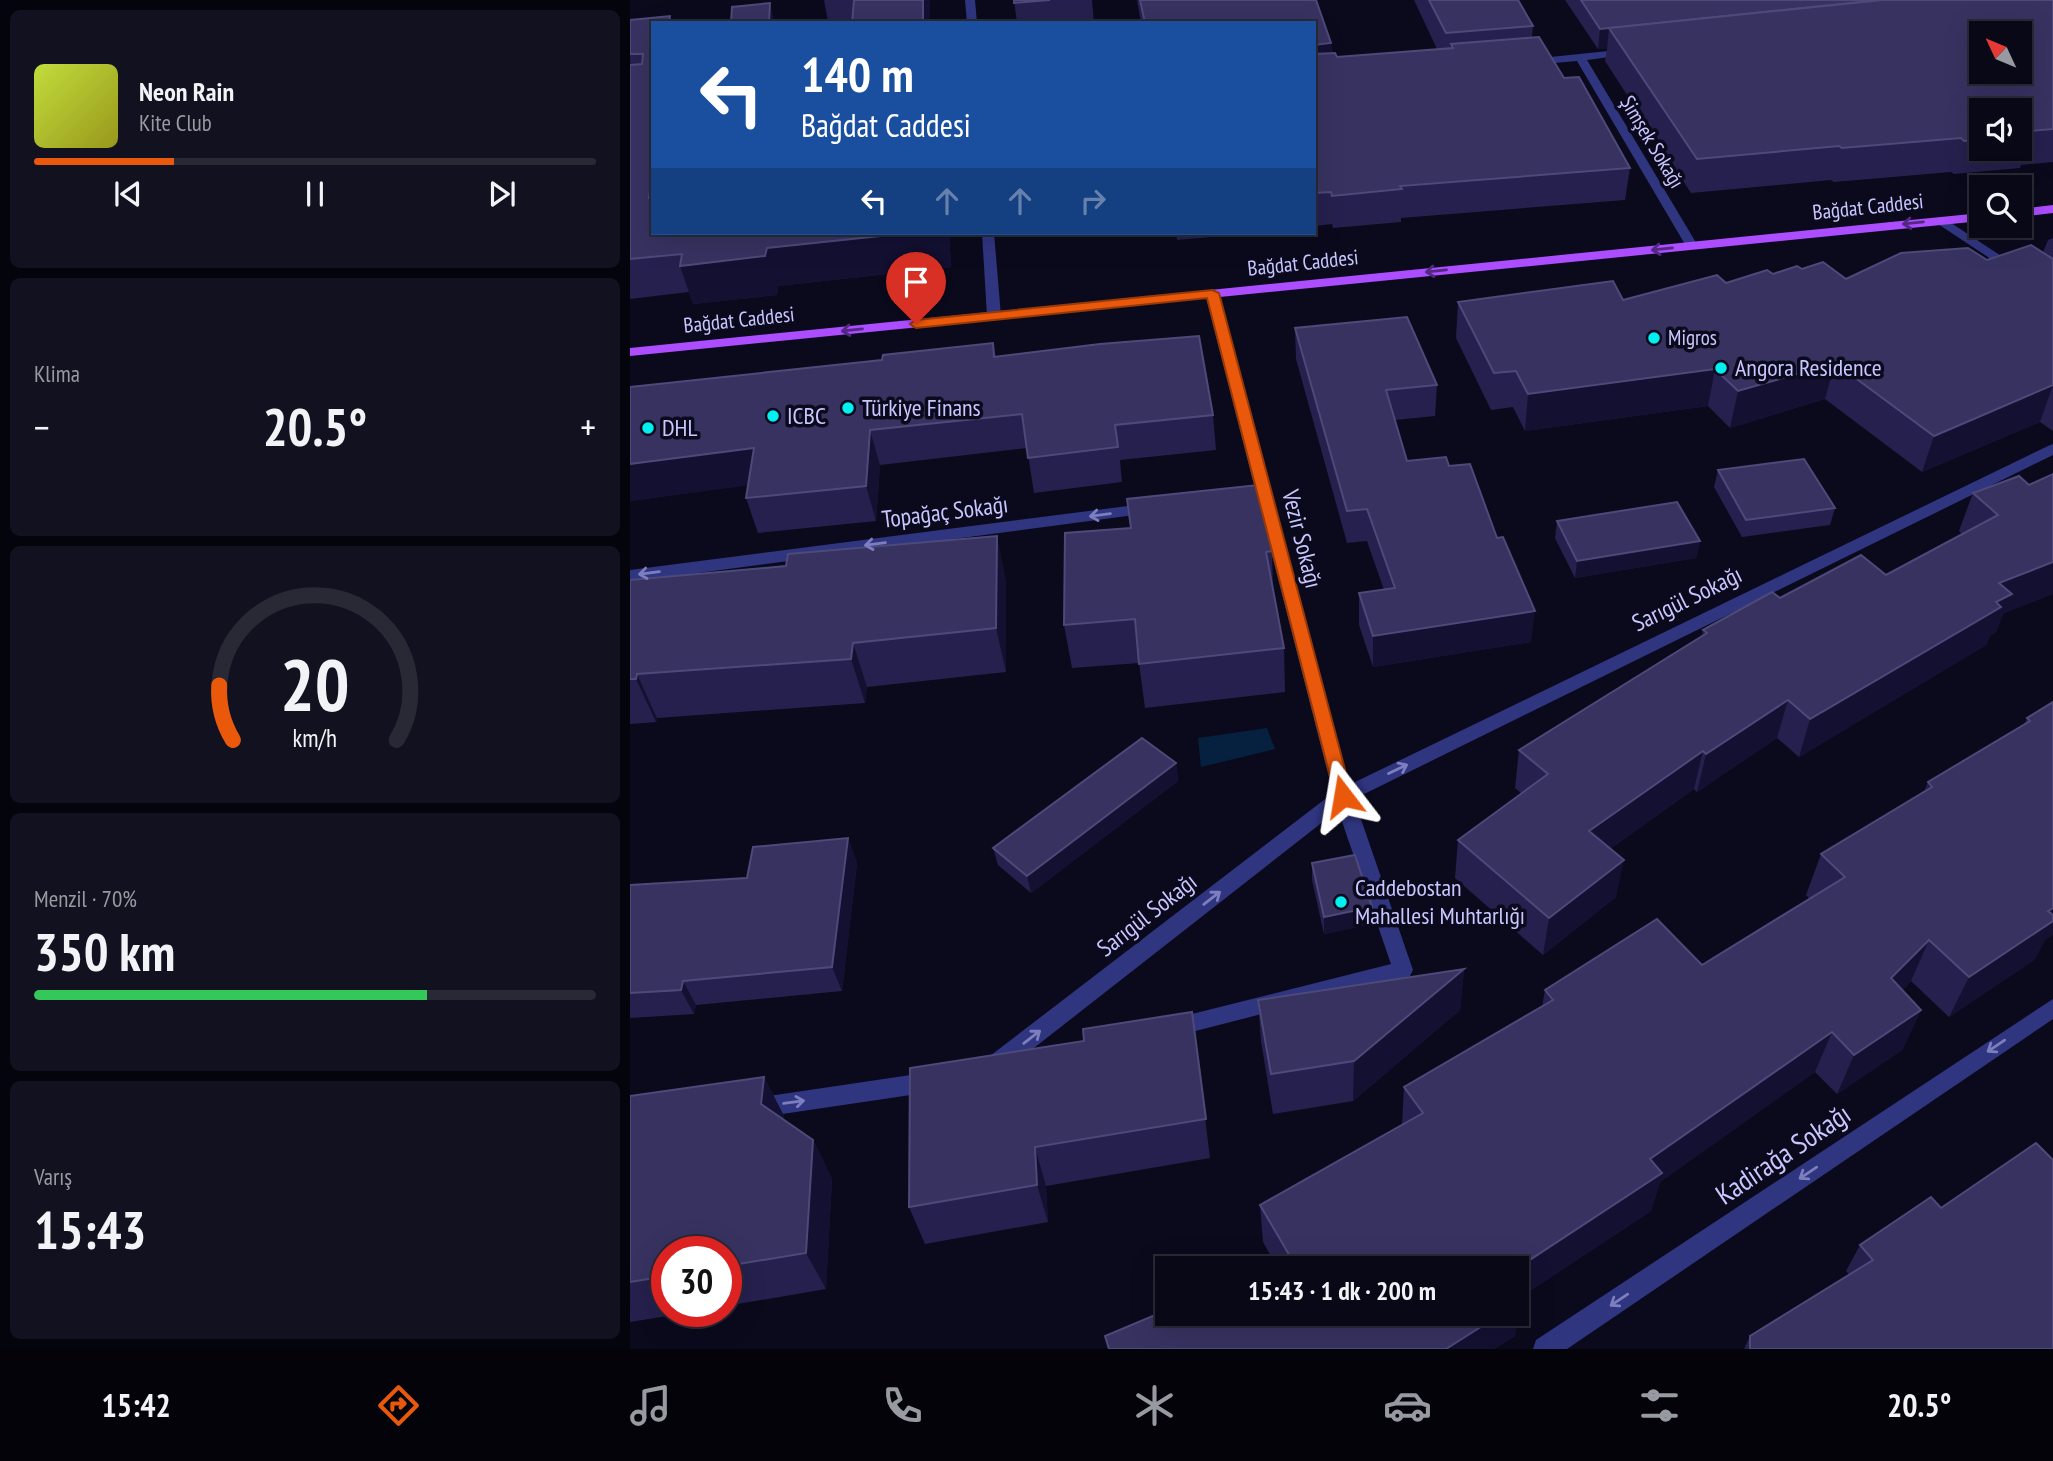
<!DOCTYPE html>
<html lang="tr">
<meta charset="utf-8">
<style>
body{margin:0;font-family:"PT Sans Narrow",sans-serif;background:#11111f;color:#f1f3f6;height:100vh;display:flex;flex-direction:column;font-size:26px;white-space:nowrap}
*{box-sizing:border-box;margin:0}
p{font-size:23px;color:#989aa1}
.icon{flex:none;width:38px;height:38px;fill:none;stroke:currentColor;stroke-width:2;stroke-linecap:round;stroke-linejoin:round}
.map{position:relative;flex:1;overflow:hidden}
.side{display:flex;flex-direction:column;gap:10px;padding:10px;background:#04040c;width:630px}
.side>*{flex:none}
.banner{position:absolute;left:21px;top:21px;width:665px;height:214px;border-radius:0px;box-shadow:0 7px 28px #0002,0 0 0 2px #292935;background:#1a4fa0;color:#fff;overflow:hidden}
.needle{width:46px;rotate:314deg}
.controls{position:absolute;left:1339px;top:21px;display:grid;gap:14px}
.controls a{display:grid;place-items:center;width:63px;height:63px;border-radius:0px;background:#080816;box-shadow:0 7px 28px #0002,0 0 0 2px #292935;font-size:35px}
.speed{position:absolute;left:21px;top:1236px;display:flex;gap:14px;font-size:35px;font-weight:700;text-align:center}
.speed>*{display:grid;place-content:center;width:91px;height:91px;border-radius:50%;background:#080816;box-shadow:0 7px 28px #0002,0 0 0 2px #292935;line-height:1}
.speed .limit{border:10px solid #d22;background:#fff;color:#111}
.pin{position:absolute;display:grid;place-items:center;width:60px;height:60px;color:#fff;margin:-72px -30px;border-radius:50% 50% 50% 0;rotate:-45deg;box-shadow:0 0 7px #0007}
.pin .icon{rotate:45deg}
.me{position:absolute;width:77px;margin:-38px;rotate:346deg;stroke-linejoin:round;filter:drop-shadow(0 0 5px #0008)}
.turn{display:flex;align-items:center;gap:24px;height:147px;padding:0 35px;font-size:32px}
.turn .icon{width:91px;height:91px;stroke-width:2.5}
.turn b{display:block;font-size:49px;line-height:60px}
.lanes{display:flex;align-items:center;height:66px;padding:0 35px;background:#0003;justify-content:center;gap:35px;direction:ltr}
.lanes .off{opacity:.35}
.big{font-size:52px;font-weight:800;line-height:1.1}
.side .card{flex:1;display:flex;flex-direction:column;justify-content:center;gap:10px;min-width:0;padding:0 24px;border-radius:10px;background:#11111f}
.side .dial{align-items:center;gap:0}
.dial svg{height:182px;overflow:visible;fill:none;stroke:#292935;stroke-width:7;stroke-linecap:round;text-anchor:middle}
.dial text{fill:#f1f3f6;stroke:none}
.song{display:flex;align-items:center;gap:21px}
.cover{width:84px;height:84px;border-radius:10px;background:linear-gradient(135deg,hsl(70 70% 55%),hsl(60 70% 35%))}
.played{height:7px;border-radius:4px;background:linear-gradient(90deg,#ea580c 25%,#292935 25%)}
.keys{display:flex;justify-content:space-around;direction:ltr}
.heat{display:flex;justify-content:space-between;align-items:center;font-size:38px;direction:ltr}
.charge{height:10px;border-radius:5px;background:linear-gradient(90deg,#34c759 70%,#292935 0)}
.trip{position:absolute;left:525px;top:1256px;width:374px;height:70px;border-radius:0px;background:#080816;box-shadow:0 7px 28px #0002,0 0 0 2px #292935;font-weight:800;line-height:70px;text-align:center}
.dock{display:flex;height:112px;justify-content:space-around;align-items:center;background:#030309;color:#989aa1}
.dock .icon{width:49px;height:49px}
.dock .current{color:#ea580c}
.dock b{font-size:32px;color:#f1f3f6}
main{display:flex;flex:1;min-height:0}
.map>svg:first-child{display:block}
</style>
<main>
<section class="side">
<div class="card">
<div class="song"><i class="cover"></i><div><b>Neon Rain</b><p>Kite Club</p></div></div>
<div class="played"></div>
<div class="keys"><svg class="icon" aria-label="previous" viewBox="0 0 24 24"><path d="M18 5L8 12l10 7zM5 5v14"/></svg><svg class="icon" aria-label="pause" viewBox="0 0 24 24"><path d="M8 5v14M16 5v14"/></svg><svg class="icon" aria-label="next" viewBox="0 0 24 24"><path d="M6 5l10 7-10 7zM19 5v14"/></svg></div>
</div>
<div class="card"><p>Klima</p>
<div class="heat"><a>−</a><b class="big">20.5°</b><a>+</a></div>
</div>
<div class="card dial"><svg viewBox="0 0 100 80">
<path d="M14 69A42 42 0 1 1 86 69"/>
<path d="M14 69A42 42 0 0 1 8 45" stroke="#ea580c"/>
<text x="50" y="56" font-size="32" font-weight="700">20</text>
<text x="50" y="72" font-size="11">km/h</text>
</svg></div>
<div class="card"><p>Menzil · 70%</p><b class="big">350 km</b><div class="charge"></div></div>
<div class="card"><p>Varış</p><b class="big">15:43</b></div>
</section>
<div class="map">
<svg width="1423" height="1349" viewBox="0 0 1423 1349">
<rect width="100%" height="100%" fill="#0b0a1d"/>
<!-- water -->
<path fill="#06203f" d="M637,728L645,749L571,767L568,738Z"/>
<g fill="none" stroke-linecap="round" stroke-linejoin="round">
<!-- street -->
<g fill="#303580" fill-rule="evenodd">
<path d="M335,0H345L347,23H337Z"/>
<path d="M998,49L1002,50V54L957,60L1068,246L1067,249H1057L1056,246L947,61L901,65L895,62L901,59Z"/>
<path d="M1312,217L1423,290V300L1308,224L1306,221Z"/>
<path d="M352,233H364L371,316L364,320L357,316Z"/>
<path d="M582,289L589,293L719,785L1418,446L1423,444V455L724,799L783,970L780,976L542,1037L534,1035L531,1028L534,1021L542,1019L761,964L708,810L372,1073L364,1076L356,1073L353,1066L356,1059L703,793L575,293Z"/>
<path d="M521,503L529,508L527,512L0,582V570Z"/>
<path d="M1423,999V1019L937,1349H903L906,1340Z"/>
<path d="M301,1072L309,1075L312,1082L309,1089L301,1092L125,1118L117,1115L114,1108L117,1101L125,1098Z"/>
</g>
<!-- primary -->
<g fill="#ac4dff" fill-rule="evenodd">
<path d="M1423,205V213L1390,217V209Z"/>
<path d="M1351,213V221L0,356V348Z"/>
</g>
</g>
<!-- wall -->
<g fill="#25204d" fill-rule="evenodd">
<path d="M194,0H300L299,23L222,19L198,21Z"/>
<path d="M384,0H462L464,23H387Z"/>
<path d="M507,0H686L701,43L702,54L707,57L807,49L784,0H888L903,26L902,37L934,78L1000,168L995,200L771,218V222L703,228L702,224L684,226V23H511Z"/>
<path d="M935,0H1423V162L1391,165L1390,168L1324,174L1321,172L1204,182L1201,180L1061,193L975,61L977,49H968ZM1351,110H1390V149H1351Z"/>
<path d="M40,16L23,233H319L321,267L148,286L147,295L63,304L59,292L0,299V20Z"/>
<path d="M546,233H604V235L547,240Z"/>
<path d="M1423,238V431L1410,422L1292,472L1195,399L1100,428L1078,406L895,431L883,407L861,410L826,338L828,302L993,300L1096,283L1172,269L1216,279L1413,252L1418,240Z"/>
<path d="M665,328L807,385L805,416L765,420L777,461L819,466L901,642L743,667L729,625V593L754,590L737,541L717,543L666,359Z"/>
<path d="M363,343L366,357L583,415L586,450L490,460L492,482L404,493L397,448L250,465L246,521L128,533L116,498L118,485L0,501V387L252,360Z"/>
<path d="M1088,470L1205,508L1200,525L1112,537L1084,487Z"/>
<path d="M1399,485L1373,614L1366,632L1360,636L1356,645L1169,757L1147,738L1067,792L1064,789L980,849L986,897L913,955L825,878L828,840L892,794L885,788L889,750L1072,637L1073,630L1150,598L1256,575L1332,534L1329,531L1343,493Z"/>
<path d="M927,521L1070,541L1066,558L945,578L925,538Z"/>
<path d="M435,533L642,551L643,592L654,648L655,692L515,708L509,663L442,668L434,625Z"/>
<path d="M0,580H376V672L237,687L235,703L27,718L26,722L0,724Z"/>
<path d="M1423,702V934L1415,940L1404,960L1319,1017L1281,981L1272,990L1291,1010L1272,1050L1207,1094L1185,1072L1030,1182L1021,1211L889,1298L885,1336L864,1349H478L475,1336L646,1265L633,1242L630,1205L772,1125L774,1087L912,1007L915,990L1072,965L1180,899L1176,895L1191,854L1294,792L1298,782L1394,725L1397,718Z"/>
<path d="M546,763L548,781L401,893L368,865L363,848Z"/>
<path d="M218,838L227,863L212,991L66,1005L64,1014L0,1018V885L117,878Z"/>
<path d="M682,863L742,907V924L694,934L682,880Z"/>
<path d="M834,969L830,1010L723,1101L643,1114L631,1041L628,1000Z"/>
<path d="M562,1012L580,1158L416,1186L418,1222L295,1244L279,1207L454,1041Z"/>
<path d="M134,1077L154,1116L153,1119L183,1140L202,1179L196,1289L96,1306V1251H37V1311H69L0,1322V1096Z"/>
<path d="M1230,1245L1423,1349H1114L1120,1336L1220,1275L1216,1271Z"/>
</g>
<!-- shaded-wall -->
<g fill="#131032">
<path d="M293,0H300L299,23H293Z"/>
<path d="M1250,0L979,28L977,49H968L970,29Z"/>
<path d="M140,3L145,23H139Z"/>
<path d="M701,43L702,73L684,75V45Z"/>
<path d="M23,173V211L19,198Z"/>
<path d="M279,233H319L321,267L148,286L147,295L63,304L50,266L137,248Z"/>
<path d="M1205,363L1195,399L1100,428L1108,391Z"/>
<path d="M1085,369L1078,406L895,431L898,394Z"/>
<path d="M1423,385L1410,422L1292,472L1304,436Z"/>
<path d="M240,430L250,465L246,521L236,486Z"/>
<path d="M124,448L135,483L0,501V464Z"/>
<path d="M367,536L376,580V672L366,628Z"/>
<path d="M1070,541L1066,558L945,578L947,561Z"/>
<path d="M1423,562V594L1373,614L1366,632L1360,636L1356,645L1169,757L1180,719L1369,583Z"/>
<path d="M905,611L901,642L743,667V636Z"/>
<path d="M223,643L237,687L235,703L221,659Z"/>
<path d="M7,674L27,718L26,722L6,679Z"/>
<path d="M1158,700L1147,738L1067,792L1076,754Z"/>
<path d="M1073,751L1064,789L952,869L959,831Z"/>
<path d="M546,763L548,781L401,893L397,876Z"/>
<path d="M218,838L227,863L212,991L202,967Z"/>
<path d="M994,860L986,897L913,955L919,918Z"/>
<path d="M742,907V924L694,934V917Z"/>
<path d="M1423,908V934L1415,940L1404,960L1319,1017L1339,977Z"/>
<path d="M1299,940L1281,981L1243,1019L1261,978Z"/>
<path d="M834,969L830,1010L723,1101L724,1061Z"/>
<path d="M53,981L66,1005L64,1014L51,990Z"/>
<path d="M1291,1010L1272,1050L1207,1094L1224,1055Z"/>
<path d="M1202,1032L1185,1072L1030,1182L1021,1211L887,1299V1269H886L1020,1159Z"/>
<path d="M134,1077L154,1116L152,1143L131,1104Z"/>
<path d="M183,1140L202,1179L196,1289L176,1253Z"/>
<path d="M405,1147L416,1186L418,1222L407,1185Z"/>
<path d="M891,1301L885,1336L864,1349H816L871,1314H887V1304Z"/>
</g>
<!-- building -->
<g fill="#373260" stroke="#4d4979" stroke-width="2" fill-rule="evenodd">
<path d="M224,0H293V23H222Z"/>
<path d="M384,0H420L384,3Z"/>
<path d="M510,0H686L701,43L684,45V23H515Z"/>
<path d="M799,0H888L903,26L816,33Z"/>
<path d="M951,0H1250L970,29Z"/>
<path d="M1253,0H1423V129L1398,131L1401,135L1390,136V110H1351V139L1334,141L1331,138L1212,148L1209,146L1067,159L979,28ZM1351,33H1390V72H1351Z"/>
<path d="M140,3L139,23H101L102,7Z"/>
<path d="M40,16L39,23H23V173L19,198H23V233H279L137,248L135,256L50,266L52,254L0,259V65L12,64L13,54H0V20Z"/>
<path d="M909,37L934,78L949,77L1000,168L770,186L772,189L702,196L701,192L684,193V54L705,53L707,57L823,48L821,44Z"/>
<path d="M1401,245L1423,259V385L1304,436L1205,363L1108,391L1085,369L898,394L886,371L864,373L828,302L983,281L993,300L1087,275L1096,283L1137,270L1143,274L1167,266L1172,269L1193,262L1216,279L1271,253L1338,248L1357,260Z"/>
<path d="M777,317L807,385L756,390L777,461L816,457L819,466L840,464L867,538L873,537L905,611L743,636L729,593L765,588L737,509L717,511L665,328Z"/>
<path d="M569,336L583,415L485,425L488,447L398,458L392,414L240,430L236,486L116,498L124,448L0,464V387L252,360L253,355L363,343L364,357L470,344Z"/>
<path d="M1174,459L1205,508L1116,520L1088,470Z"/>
<path d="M1423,474V562L1369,583L1382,594L1366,602L1371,607L1180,719L1158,700L1076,754L1073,751L959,831L994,860L919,918L828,840L918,774L889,750L1077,633L1073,630L1142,592L1150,598L1231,555L1256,575L1368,515L1343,493L1389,476L1399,485Z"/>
<path d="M628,485L642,551L636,552L654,648L509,664L505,619L434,625L435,533L501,528L497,499Z"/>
<path d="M1047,502L1070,541L947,561L927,521Z"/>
<path d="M367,536L366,628L223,643L221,659L7,674L6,679H0V580L156,566L158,554Z"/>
<path d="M1423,702V908L1418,911L1423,915V921L1339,977L1299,940L1261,978L1291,1010L1224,1055L1202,1032L1020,1159L1032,1173L886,1269H636L661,1258L630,1205L793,1113L774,1087L923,1000L915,990L1027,919L1072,965L1215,877L1191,854L1302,787L1298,782L1400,721L1397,718Z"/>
<path d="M512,738L546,763L397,876L363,848Z"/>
<path d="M218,838L202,967L53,981L51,990L0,993V885L117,878L123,847Z"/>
<path d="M725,855L742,907L694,917L682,863Z"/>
<path d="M834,969L724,1061L641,1074L628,1000Z"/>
<path d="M562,1012L576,1119L405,1147L407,1185L279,1207L280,1068L454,1041L453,1029Z"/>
<path d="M134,1077L131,1104L183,1140L176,1253L96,1266V1251H37V1276L0,1282V1096Z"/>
<path d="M1406,1143L1423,1160V1349H1120V1336L1243,1260L1230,1245L1301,1197L1311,1208Z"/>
<path d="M887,1295L891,1301L887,1304Z"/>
<path d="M537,1310V1314H871L816,1349H479L475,1336Z"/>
</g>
<!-- one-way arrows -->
<defs><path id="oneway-shaft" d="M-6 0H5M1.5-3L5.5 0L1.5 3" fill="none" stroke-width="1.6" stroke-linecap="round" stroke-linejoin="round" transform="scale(1.75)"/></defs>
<g stroke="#532883">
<use href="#oneway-shaft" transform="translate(1283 223) rotate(174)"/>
<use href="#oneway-shaft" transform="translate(1032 249) rotate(174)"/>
<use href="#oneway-shaft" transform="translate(806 271) rotate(174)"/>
<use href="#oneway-shaft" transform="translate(222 330) rotate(174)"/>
</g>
<g stroke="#7c7ec0">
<use href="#oneway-shaft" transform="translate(470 515) rotate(173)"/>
<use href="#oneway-shaft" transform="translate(245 544) rotate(173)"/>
<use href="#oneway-shaft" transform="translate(19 573) rotate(173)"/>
<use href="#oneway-shaft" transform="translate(768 769) rotate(-26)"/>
<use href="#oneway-shaft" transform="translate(582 898) rotate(-38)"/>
<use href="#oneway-shaft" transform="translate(402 1037) rotate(-38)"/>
<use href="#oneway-shaft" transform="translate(1366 1046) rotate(146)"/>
<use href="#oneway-shaft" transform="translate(164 1102) rotate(-8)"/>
<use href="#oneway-shaft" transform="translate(1178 1173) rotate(146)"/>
<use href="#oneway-shaft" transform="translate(989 1300) rotate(146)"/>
</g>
<!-- route -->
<path fill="#ea580c" stroke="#983908" stroke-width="2" d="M582,290L589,293L722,796L719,801H707L705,796L577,298L286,328L280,324L286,320Z"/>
<!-- markers -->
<g fill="#00eff1" stroke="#0b0a1d" stroke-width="2.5">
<circle cx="1024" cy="338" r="7"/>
<circle cx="1091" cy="368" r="7"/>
<circle cx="218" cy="408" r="7"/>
<circle cx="143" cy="416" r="7"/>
<circle cx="18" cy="428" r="7"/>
<circle cx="711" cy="902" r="7"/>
</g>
<g text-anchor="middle" stroke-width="7" stroke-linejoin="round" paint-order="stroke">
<!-- far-street labels -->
<g font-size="21" fill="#c7c6ff" stroke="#0b0a1d">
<text transform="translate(1022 142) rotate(59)" y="7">Şimşek Sokağı</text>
<text transform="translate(1238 207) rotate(-6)" y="7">Bağdat Caddesi</text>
<text transform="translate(673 263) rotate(-6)" y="7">Bağdat Caddesi</text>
<text transform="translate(109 320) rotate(-6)" y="7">Bağdat Caddesi</text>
</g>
<!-- far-poi labels -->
<g font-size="21" fill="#c7c6ff" stroke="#0b0a1d" text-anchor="start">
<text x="1038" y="345">Migros</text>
</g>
<!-- poi labels -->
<g font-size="24" fill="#c7c6ff" stroke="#0b0a1d" text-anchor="start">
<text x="1105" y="376">Angora Residence</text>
<text x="232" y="416">Türkiye Finans</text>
<text x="157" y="424">ICBC</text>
<text x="32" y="436">DHL</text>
<text x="725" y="896">Caddebostan<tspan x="725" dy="28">Mahallesi Muhtarlığı</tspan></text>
</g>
<!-- street labels -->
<g font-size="24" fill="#c7c6ff" stroke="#0b0a1d">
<text transform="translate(315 512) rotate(-7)" y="8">Topağaç Sokağı</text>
<text transform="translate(672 539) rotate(76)" y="8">Vezir Sokağı</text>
<text transform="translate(1057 599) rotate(-26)" y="8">Sarıgül Sokağı</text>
<text transform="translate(517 915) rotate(-38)" y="8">Sarıgül Sokağı</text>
</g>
<!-- near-street labels -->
<g font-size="28" fill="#c7c6ff" stroke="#0b0a1d">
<text transform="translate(1153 1154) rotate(-34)" y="10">Kadirağa Sokağı</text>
</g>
</g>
</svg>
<div class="controls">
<a><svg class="needle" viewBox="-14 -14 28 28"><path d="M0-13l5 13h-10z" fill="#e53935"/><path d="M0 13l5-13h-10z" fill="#989aa1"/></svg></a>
<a><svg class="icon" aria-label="sound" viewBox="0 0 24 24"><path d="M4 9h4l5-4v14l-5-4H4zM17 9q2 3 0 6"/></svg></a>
<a><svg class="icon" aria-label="search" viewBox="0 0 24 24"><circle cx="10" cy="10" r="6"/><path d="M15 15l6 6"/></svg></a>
</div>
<div class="speed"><div class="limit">30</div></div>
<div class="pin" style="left:286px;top:324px;background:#d93025"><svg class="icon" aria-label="arrive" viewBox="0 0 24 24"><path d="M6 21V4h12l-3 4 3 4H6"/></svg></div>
<svg class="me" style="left:713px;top:796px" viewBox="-20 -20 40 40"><path d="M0-17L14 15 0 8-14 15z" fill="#ea580c" stroke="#fff" stroke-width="4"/></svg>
<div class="trip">15:43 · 1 dk · 200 m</div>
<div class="banner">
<div class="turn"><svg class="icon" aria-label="left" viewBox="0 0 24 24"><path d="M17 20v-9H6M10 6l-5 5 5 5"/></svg><div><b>140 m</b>Bağdat Caddesi</div></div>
<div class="lanes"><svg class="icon" aria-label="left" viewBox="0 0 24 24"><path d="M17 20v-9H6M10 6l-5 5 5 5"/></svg><svg class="icon off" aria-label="ahead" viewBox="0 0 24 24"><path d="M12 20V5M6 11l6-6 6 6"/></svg><svg class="icon off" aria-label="ahead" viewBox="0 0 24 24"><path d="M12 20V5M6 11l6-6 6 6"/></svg><svg class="icon off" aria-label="right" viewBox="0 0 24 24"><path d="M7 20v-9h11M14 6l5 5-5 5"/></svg></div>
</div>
</div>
</main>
<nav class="dock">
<b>15:42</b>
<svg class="icon current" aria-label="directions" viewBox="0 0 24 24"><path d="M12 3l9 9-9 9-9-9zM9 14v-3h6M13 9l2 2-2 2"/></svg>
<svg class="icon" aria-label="music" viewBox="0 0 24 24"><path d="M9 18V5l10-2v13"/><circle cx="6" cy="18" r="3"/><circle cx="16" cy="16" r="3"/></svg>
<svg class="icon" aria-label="phone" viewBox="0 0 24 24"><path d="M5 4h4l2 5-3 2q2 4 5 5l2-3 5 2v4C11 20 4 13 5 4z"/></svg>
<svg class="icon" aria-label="climate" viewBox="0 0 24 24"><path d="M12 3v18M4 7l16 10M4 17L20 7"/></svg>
<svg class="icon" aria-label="car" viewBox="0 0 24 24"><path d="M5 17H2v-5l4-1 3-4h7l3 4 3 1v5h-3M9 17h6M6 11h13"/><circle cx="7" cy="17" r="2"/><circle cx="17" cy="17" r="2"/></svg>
<svg class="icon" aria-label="filters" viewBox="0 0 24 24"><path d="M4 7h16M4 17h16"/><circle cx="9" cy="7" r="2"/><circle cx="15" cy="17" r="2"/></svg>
<b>20.5°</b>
</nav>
